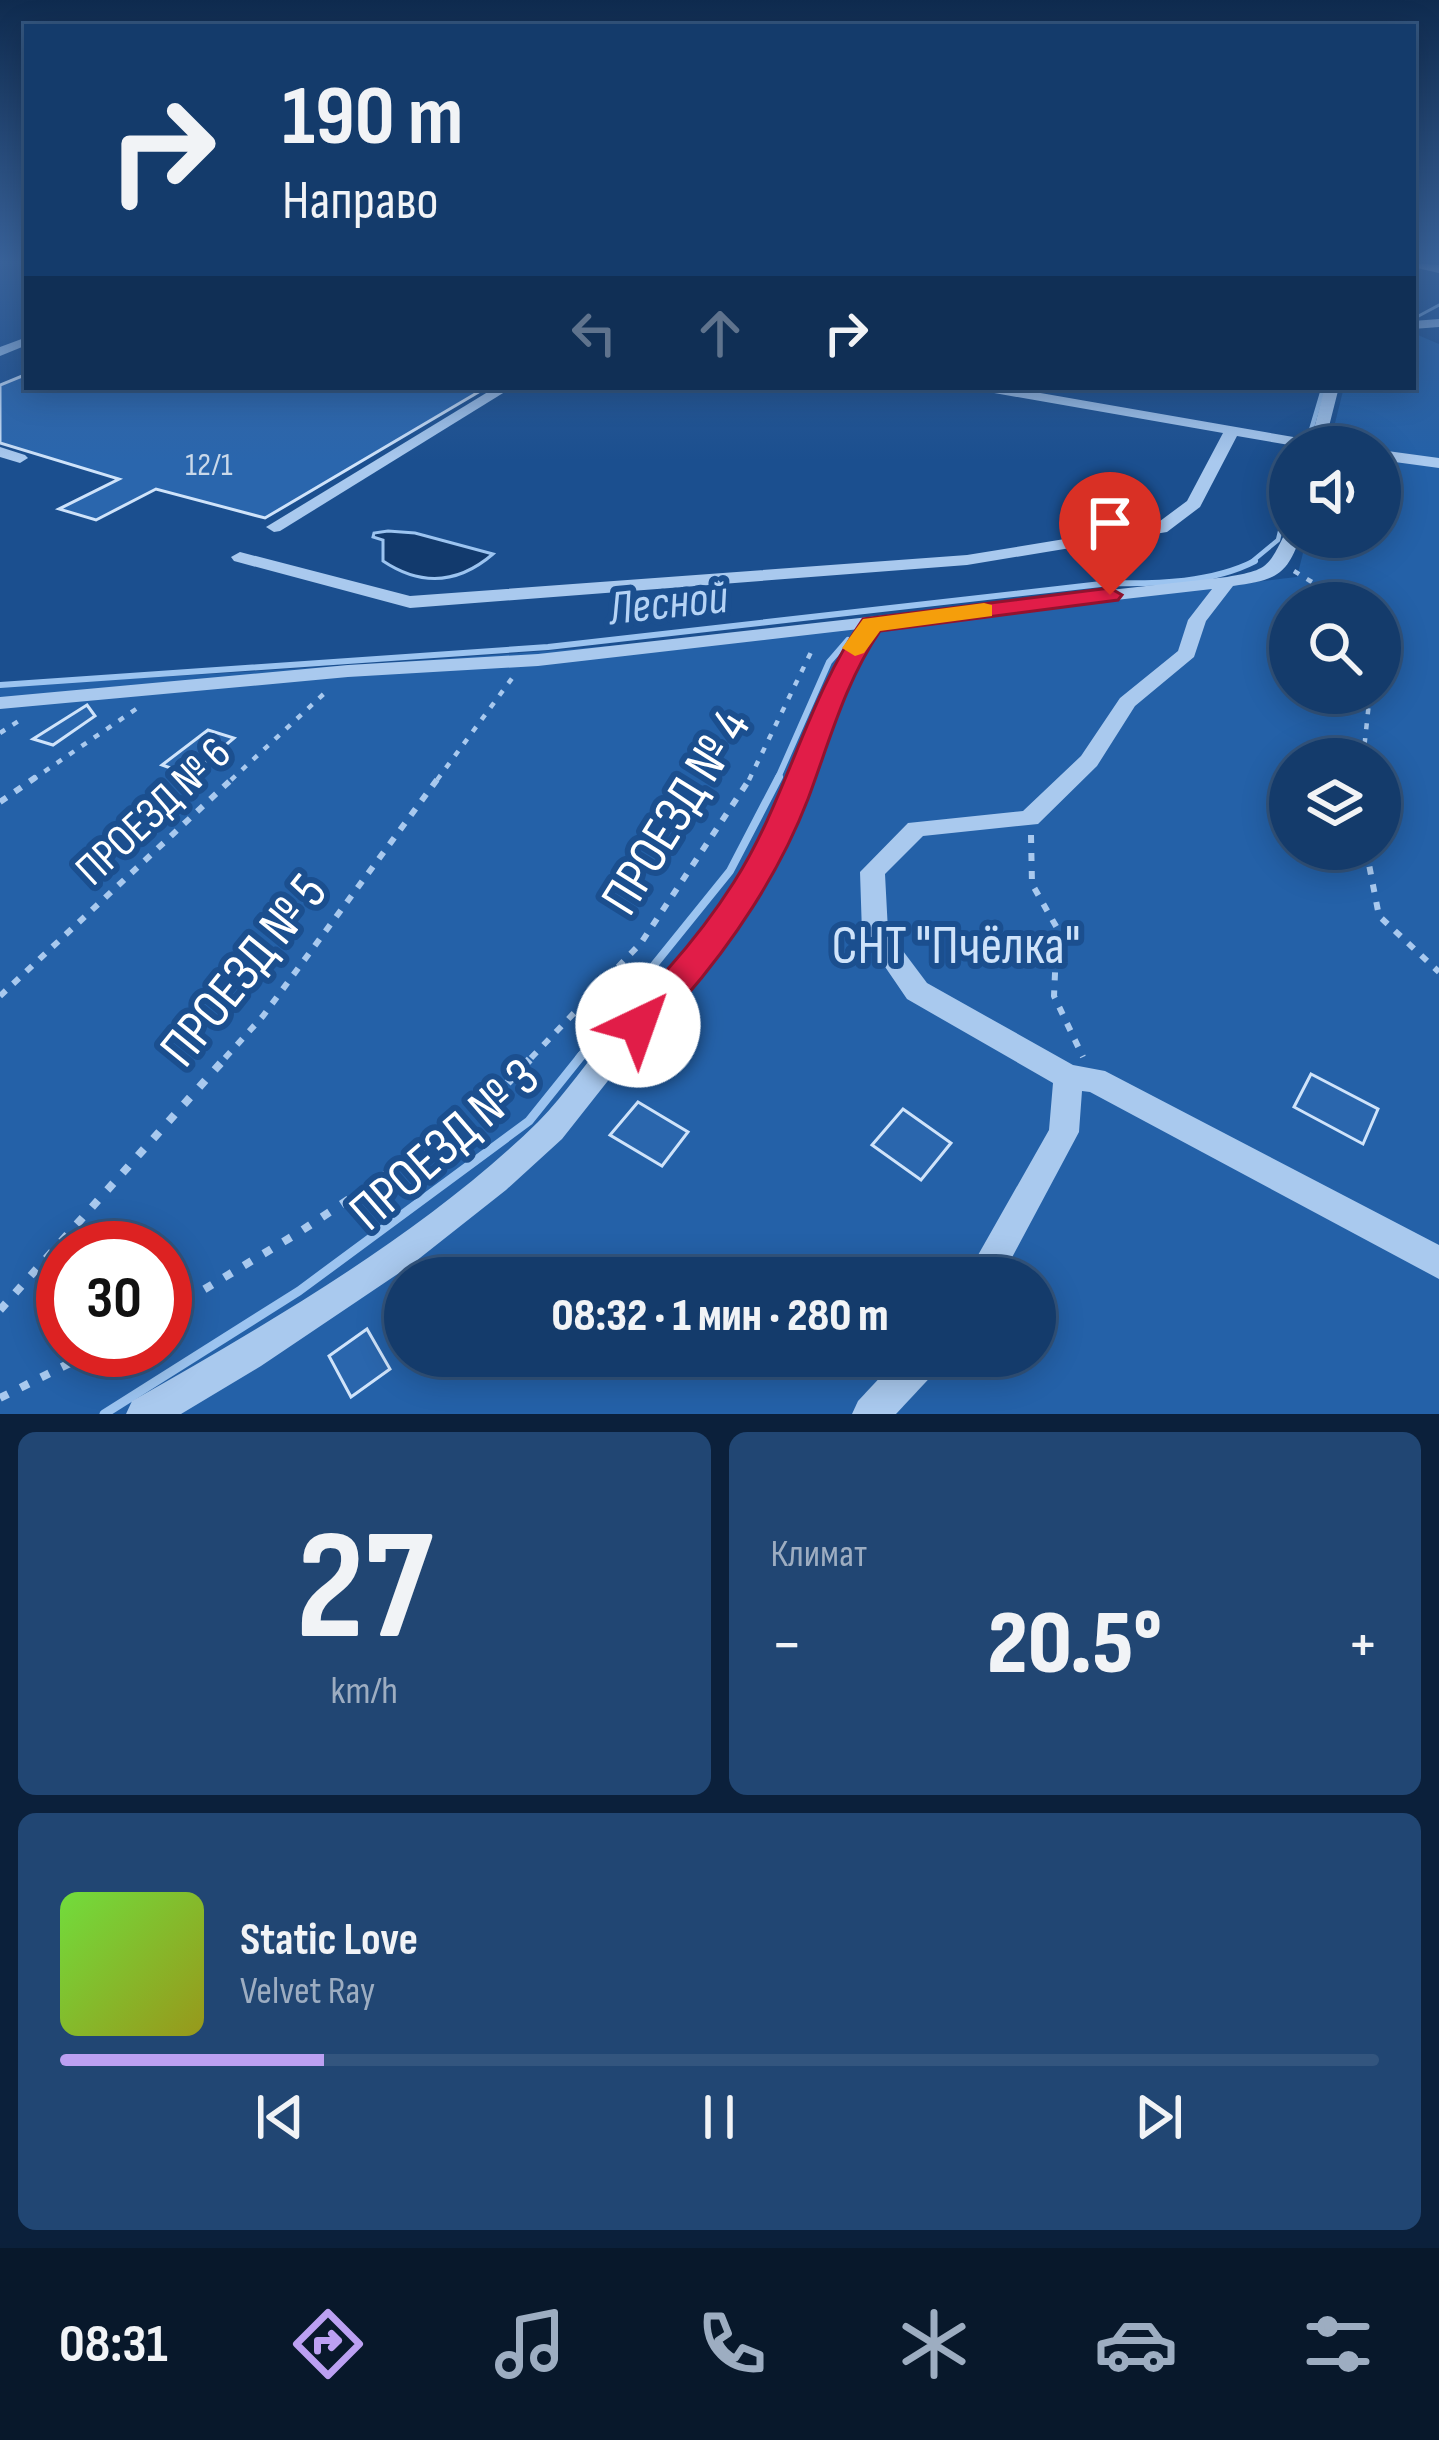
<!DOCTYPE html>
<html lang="ru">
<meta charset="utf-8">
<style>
body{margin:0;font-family:"Sofia Sans Condensed",sans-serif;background:#214673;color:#f1f3f6;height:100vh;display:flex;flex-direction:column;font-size:45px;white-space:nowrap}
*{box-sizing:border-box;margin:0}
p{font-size:39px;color:#9dadc1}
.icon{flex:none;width:66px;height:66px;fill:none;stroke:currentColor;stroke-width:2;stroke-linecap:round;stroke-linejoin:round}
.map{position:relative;height:1414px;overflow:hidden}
.panel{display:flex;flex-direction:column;gap:18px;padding:18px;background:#0b203b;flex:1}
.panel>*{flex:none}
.guide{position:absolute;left:24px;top:24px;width:1392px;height:366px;border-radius:0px;box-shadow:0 6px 30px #0003,0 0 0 3px #33557e;background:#143b6b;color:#f1f3f6;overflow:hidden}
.controls{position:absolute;left:1269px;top:426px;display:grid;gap:24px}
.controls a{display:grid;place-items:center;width:132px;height:132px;border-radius:50%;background:#143b6b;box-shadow:0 6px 30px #0003,0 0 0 3px #33557e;font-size:60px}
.speed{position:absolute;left:36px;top:1221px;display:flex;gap:24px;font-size:60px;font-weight:700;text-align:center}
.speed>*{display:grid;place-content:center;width:156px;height:156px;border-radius:50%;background:#143b6b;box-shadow:0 6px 30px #0003,0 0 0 3px #33557e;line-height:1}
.speed .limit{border:18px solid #d22;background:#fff;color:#111}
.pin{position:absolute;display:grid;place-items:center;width:102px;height:102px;color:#fff;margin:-123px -51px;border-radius:50% 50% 50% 0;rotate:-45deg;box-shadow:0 0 12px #0007}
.pin .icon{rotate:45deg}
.me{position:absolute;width:132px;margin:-66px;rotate:42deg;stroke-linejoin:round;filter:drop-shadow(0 0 9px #0008)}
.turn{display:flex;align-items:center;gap:42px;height:252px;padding:0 60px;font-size:54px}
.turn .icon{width:156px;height:156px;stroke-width:2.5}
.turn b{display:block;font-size:84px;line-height:102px}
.lanes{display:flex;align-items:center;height:114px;padding:0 60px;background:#0003;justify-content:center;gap:60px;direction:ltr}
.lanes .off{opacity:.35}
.big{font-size:90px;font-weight:800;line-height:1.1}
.panel .tile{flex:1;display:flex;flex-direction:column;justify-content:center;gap:18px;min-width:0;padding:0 42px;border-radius:18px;background:#214673}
.panel .dial{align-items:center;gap:0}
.dial b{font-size:156px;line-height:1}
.song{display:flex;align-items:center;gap:36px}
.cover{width:144px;height:144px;border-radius:18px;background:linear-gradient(135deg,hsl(100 70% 55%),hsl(60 70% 35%))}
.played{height:12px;border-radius:6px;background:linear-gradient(90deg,#bca0f2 20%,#33557e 20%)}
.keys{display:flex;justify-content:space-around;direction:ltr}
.heat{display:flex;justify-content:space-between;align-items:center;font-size:66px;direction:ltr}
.panel .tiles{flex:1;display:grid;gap:18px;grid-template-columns:1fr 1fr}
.tile:last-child{grid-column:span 2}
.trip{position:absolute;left:384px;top:1257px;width:672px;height:120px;border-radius:60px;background:#143b6b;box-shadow:0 6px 30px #0003,0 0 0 3px #33557e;font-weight:800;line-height:120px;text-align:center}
.tabs{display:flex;height:192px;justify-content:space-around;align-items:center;background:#08182b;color:#9dadc1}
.tabs .icon{width:84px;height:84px}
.tabs .selected{color:#bca0f2}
.tabs b{font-size:54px;color:#f1f3f6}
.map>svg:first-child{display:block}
</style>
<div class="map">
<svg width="1439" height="1414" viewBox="0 0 1439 1414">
<rect width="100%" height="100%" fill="#1b4f8f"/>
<!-- green -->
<path fill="#2461a8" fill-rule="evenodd" d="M1413,333L1439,344V1414H0V685C433,665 867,628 1297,577L1307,537H1380V447H1329L1344,387H1413ZM1290,603H1380V693H1290ZM1290,759H1380V849H1290ZM63,1248H165V1350H63ZM405,1278H1035V1356H405Z"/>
<!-- water -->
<path fill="#123a6d" stroke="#9cc4f0" stroke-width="3" d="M388,531L415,533L493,554C458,584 422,587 383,561V540L373,537L374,533Z"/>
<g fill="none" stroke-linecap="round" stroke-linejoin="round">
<!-- stream-far4 -->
<g stroke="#9cc4f0" stroke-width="3">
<path d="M1413,319L1439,305"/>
<path d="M1321,396L1324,387"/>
</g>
<!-- stream-far3 -->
<g stroke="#9cc4f0" stroke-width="4.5">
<path d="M1306,447L1322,393"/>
<path d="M1249,564L1278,540L1290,490"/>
</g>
<!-- stream-far2 -->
<g stroke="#9cc4f0" stroke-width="6">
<path d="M0,685L548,647L1110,583C1158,584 1212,583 1255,561"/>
<path d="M777,780L829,662L848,640"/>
</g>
<!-- stream-far1 -->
<path stroke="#9cc4f0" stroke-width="8" d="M579,1058L730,871L779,777"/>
<!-- stream -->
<path stroke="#9cc4f0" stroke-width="9" d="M104,1414L299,1291L529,1121L582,1055"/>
</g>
<!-- building -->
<g fill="#2a66ad" stroke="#cfe3fa" stroke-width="3">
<path d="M27,374V387H487L265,518L156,489L96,520L59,509L119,479L0,443V385Z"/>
<path d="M87,705L95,716L53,745L33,739Z"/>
<path d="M208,730L234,738L190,775L162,765Z"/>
<path d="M1311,1074L1378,1109L1363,1144L1294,1107Z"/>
<path d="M638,1102L688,1132L662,1166L610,1135Z"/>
<path d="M903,1109L951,1143L921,1180L872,1145Z"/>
<path d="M367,1329L390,1369L351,1397L329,1356Z"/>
</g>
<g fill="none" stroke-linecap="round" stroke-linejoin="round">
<!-- path-far2 -->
<g stroke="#a9c9ee" stroke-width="4.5" stroke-dasharray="6 9" stroke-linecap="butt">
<path d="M1294,571L1346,603"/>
<path d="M0,733L25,717"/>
<path d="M1363,759L1370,693"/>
<path d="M32,780L139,707"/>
<path d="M231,780L329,689"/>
<path d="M437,780L513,677"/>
<path d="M749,780L814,646"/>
</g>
<!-- path-far1 -->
<g stroke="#a9c9ee" stroke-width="6" stroke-dasharray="8 10" stroke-linecap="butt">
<path d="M0,802L36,777"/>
<path d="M1031,835L1032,884L1057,928L1054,996L1083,1057"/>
<path d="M1366,849L1379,916L1439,972"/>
<path d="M0,996L234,777"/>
<path d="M225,1058L263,1016L439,777"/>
<path d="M531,1058L641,943L751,777"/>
</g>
<!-- path -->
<g stroke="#a9c9ee" stroke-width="8" stroke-dasharray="9 14" stroke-linecap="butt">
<path d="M0,1310L228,1055"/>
<path d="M165,1313L298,1233L480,1112L534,1055"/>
<path d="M0,1398L96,1350"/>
</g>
<!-- minor -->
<g fill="#a9c9ee" fill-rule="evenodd">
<path d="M1439,319V327L1413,329V321Z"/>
<path d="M27,337V345L0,356V347Z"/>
<path d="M496,387H513L280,531L274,532L266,527Z"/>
<path d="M976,387H1006L1311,440L1325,387H1339L1325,442L1334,447H1301L1237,436L1200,507L1167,532L967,565L410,608L234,561L231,557L240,552L410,596L967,555L1156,524L1187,501L1223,433L983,391Z"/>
<path d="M0,447L25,455L28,458L20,463L0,457Z"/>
<path d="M1380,450L1439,458V468L1380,460Z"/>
<path d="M1290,532V537H1300C1287,578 1272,580 1233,586L1206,621L1194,657L1135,706L1097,766L1038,824L923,836L885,874L888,931L927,983L1073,1065L1105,1071L1439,1245V1279L1090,1092L1082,1091L1079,1132L1001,1278H965L1049,1130L1053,1083L907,999L862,933L860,872L908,823L1023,811L1081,756L1120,698L1178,651L1188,620L1212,589L880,627L847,687L777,855L744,915L699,975L622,1063L562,1139L506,1190L411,1265L261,1366L181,1414H126L132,1401C269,1323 425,1233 538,1122C566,1094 587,1060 614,1031C657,984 704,939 737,884C785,803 808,710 859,629L538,666L348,677L0,709V697L348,665L538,654L1227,577C1266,570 1268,569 1285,533Z"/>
<path d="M900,1356H943L938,1369L896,1414H852L858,1401Z"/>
</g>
<!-- major -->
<path fill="#f0f6ff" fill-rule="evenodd" d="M1413,263L1439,265V273L1413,267Z"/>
</g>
<!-- sky -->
<linearGradient id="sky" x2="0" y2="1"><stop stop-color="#0f2b4f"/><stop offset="0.57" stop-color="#39639b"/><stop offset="1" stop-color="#39639b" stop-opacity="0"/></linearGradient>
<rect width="1439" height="461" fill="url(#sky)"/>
<!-- route -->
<path fill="#e11d48" stroke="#92132f" stroke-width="3" d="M1110,588L1122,595L1118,600L880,631C845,682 829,743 808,799C780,872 733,943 682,1001C665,1020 653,1045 625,1036L620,1025C631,1004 651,988 667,970C691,943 715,912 734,882C787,799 806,700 863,619Z"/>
<!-- slow -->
<path fill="#f59e0b" d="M984,603L992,605V616L880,631L864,653L855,656L842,648L863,619Z"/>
<g text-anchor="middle" stroke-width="12" stroke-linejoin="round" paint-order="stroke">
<!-- far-number labels -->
<g font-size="33" fill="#cad9ea">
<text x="209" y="475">12/1</text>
</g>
<!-- street labels -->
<g font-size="45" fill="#fff" stroke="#1b4f8f">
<text transform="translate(152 810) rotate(-43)" y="16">ПРОЕЗД № 6</text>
</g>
<!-- water labels -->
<g font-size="48" font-style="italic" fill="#b5d3f5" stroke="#1b4f8f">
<text transform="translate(668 601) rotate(-6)" y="17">Лесной</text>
</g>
<!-- near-street labels -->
<g font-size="54" fill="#fff" stroke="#1b4f8f">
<text transform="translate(674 811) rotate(-58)" y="19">ПРОЕЗД № 4</text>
<text transform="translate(242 969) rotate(-51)" y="19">ПРОЕЗД № 5</text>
<text transform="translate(443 1143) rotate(-41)" y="19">ПРОЕЗД № 3</text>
</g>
<!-- near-park labels -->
<g font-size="54" fill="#cfe3fa" stroke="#1b4f8f">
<text x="956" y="963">СНТ "Пчёлка"</text>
</g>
</g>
</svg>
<div class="controls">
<a><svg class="icon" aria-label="sound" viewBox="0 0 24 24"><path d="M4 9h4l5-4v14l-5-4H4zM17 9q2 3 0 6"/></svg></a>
<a><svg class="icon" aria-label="search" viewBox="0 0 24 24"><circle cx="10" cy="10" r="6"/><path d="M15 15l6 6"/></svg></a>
<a><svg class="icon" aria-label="layers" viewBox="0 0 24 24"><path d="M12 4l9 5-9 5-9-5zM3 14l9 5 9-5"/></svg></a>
</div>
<div class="speed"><div class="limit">30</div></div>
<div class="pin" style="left:1110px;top:595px;background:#d93025"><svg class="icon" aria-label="arrive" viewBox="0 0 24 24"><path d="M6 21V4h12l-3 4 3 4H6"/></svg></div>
<svg class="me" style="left:638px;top:1025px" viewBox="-20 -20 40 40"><circle r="19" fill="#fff"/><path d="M0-13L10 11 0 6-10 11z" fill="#e11d48"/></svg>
<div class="trip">08:32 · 1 мин · 280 m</div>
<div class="guide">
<div class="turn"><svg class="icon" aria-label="right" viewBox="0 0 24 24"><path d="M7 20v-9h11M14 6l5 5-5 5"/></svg><div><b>190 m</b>Направо</div></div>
<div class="lanes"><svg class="icon off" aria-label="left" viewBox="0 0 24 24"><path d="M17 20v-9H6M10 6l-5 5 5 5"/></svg><svg class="icon off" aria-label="ahead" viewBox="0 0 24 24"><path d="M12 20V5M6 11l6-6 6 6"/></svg><svg class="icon" aria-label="right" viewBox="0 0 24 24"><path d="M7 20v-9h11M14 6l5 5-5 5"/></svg></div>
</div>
</div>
<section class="panel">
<div class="tiles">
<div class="tile dial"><b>27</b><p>km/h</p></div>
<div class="tile"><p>Климат</p>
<div class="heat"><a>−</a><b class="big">20.5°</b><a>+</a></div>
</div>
<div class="tile">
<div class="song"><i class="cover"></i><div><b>Static Love</b><p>Velvet Ray</p></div></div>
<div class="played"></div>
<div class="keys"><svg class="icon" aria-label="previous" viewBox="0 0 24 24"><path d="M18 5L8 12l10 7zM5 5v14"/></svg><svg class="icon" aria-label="pause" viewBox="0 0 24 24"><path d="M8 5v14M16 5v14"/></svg><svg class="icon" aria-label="next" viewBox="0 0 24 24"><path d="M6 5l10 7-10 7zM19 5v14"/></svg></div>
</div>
</div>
</section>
<nav class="tabs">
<b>08:31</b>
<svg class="icon selected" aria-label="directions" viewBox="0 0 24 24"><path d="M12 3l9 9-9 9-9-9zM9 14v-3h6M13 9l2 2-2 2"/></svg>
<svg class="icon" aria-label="music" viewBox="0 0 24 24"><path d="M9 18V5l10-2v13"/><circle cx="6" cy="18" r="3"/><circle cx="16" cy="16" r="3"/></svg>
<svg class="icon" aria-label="phone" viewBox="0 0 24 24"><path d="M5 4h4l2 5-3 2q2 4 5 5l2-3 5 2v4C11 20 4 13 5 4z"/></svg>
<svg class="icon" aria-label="climate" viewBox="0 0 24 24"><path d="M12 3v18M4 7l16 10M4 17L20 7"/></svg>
<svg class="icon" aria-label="car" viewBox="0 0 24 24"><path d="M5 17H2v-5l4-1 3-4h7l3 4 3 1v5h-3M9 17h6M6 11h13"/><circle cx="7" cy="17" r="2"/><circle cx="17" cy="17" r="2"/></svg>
<svg class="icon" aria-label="filters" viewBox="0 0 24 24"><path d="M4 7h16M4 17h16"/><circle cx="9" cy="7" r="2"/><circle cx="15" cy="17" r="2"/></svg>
</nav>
